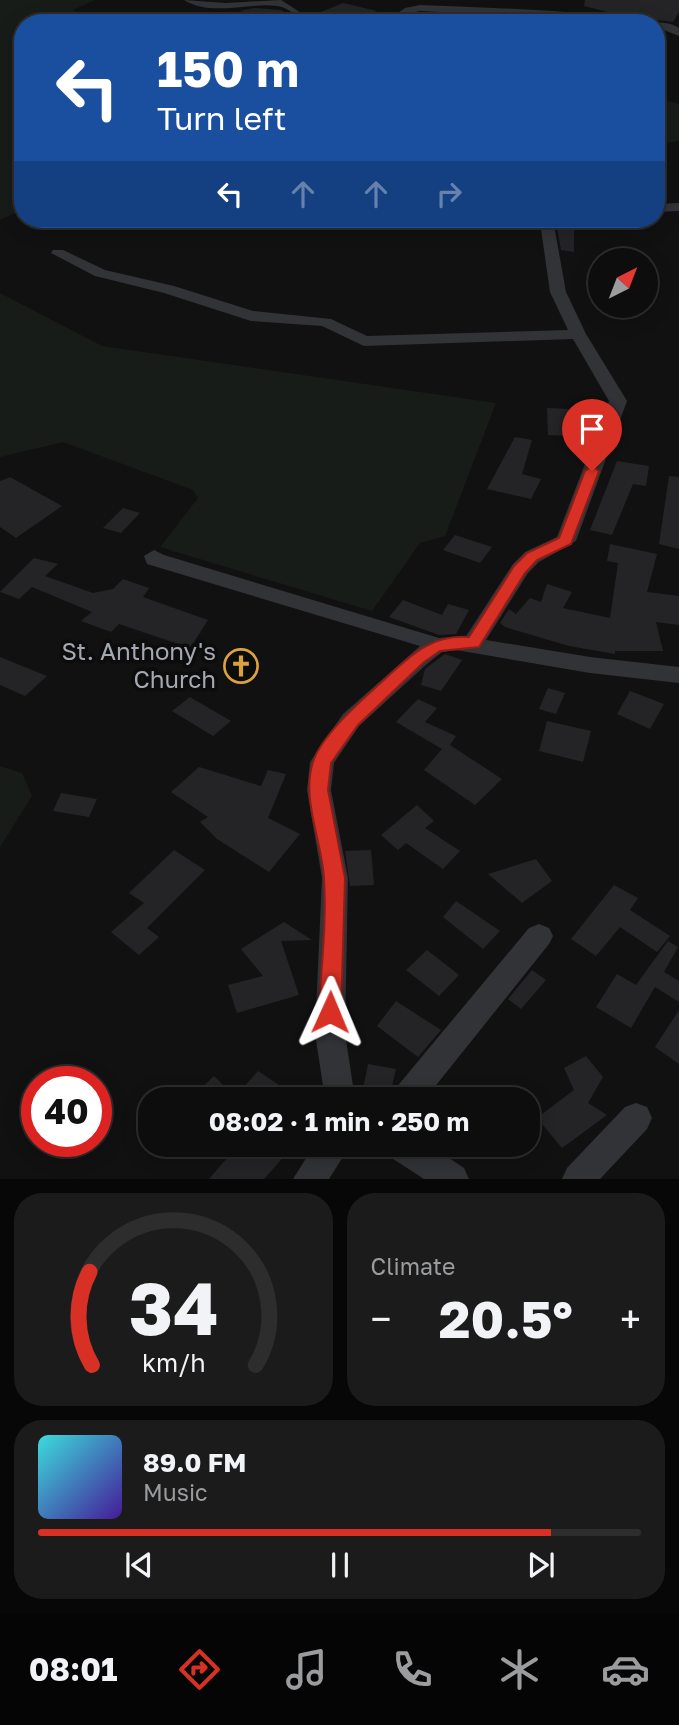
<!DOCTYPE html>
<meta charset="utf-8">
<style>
body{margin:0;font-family:"Golos Text",sans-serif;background:#1b1b1c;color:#f1f3f6;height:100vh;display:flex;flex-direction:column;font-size:26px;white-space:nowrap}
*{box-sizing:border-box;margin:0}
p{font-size:23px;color:#9a9c9e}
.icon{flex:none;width:38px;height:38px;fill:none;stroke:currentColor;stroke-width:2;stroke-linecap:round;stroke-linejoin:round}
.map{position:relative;height:1179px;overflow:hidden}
.sheet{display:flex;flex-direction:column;gap:14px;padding:14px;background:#070708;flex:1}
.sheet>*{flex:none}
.top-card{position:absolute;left:14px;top:14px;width:651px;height:214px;border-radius:28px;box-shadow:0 4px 18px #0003,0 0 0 2px #2d2d2e;background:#1a4fa0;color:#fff;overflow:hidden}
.needle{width:46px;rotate:42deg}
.buttons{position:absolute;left:588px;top:248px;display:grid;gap:14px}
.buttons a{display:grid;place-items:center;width:70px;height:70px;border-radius:50%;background:#0d0d0e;box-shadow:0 4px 18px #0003,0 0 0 2px #2d2d2e;font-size:35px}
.speed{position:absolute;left:21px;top:1066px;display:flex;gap:14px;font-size:35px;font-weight:700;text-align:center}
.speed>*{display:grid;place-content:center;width:91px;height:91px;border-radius:50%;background:#0d0d0e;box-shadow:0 4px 18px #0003,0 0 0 2px #2d2d2e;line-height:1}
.speed .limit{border:10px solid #d22;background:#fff;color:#111}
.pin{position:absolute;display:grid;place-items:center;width:60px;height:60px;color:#fff;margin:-72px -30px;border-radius:50% 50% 50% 0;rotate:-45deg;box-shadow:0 0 7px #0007}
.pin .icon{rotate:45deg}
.me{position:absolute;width:77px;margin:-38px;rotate:1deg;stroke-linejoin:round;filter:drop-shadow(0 0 5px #0008)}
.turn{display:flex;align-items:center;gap:24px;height:147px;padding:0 28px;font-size:32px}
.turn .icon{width:91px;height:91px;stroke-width:2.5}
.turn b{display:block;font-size:49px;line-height:60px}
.lanes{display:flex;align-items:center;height:66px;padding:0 28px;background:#0003;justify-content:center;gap:35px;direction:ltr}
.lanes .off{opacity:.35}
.big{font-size:52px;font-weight:700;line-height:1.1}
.sheet .widget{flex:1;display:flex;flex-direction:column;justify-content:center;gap:10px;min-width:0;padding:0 24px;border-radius:28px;background:#1b1b1c}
.sheet .dial{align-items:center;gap:0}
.dial svg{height:182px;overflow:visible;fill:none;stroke:#2d2d2e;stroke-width:7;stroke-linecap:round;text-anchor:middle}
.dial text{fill:#f1f3f6;stroke:none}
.song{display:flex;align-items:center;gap:21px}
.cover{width:84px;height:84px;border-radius:10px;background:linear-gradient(135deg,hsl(180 70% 55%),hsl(260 70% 35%))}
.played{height:7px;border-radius:4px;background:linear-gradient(90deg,#d93025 85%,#2d2d2e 85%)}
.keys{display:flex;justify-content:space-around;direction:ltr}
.heat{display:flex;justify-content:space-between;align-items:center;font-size:38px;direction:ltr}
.sheet .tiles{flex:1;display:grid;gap:14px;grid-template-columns:1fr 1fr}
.widget:last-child{grid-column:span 2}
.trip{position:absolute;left:138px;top:1087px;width:402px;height:70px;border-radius:28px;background:#0d0d0e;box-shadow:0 4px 18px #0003,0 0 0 2px #2d2d2e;font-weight:700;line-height:70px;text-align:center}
.menu{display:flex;height:112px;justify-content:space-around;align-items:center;background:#050506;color:#9a9c9e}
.menu .icon{width:49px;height:49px}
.menu .selected{color:#d93025}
.menu b{font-size:32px;color:#f1f3f6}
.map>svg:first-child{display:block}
</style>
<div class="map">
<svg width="679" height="1179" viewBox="0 0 679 1179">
<rect width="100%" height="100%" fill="#111112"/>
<!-- green -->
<g fill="#181c18">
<path d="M0,0H95L73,10L93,23H23V210L0,220Z"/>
<path d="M656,98L679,104V141L656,144Z"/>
<path d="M0,293L102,346L496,403L445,536L420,543L372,611L160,547L198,498L193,490L63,442L0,457Z"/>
<path d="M0,766L22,773L32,796L0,847Z"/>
</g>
<!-- building -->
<g fill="#242426">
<path d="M585,0H679V12L673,22L619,15L584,6Z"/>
<path d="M343,3L377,11L341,23H320L311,16Z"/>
<path d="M254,8L281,10L304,23L239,11Z"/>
<path d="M557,227L574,228V252L561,250Z"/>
<path d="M547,408L569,409L571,436L548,435Z"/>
<path d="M515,437L532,440L522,474L541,479L531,499L487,489Z"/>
<path d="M617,461L649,466L646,486L633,484L612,535L590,530Z"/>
<path d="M669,476L679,477V549L659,544Z"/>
<path d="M10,477L62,506L16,538L0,527V481Z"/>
<path d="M123,508L140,513L121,533L103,528Z"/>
<path d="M455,535L492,547L480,563L443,550Z"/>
<path d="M610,544L657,554L647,592L679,596V625L656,622L663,651H615V654L569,646L505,627L500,623L509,609L516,614L530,598L541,602L547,584L572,592L563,608L610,618L618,563L607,561Z"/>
<path d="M34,558L58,564L45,576L93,593L113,589L123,579L149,588L143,597L208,620L190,648L119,624L111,632L81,621L92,612L32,587L19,599L0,592Z"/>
<path d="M403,600L442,615L448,604L469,610L456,634L439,635L389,617Z"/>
<path d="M445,654L462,660L441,691L421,685L425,669Z"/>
<path d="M0,657L47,676L25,696L0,685Z"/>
<path d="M548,688L565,693L556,714L539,709Z"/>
<path d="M630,691L664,704L650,729L617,714Z"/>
<path d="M190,697L231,721L213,736L172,711Z"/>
<path d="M418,699L437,708L425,722L456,736L450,745L502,779L475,805L424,770L442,749L396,722Z"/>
<path d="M547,721L591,731L583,762L539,751Z"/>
<path d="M199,767L261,786L268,770L286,774L268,818L300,834L269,872L217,839L200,822L208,817L171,792Z"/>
<path d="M61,793L97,799L89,817L53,811Z"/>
<path d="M417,805L434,821L425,828L460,851L443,869L406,843L398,850L381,835Z"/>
<path d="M174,850L205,870L147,928L159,937L139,955L111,932L144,903L129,893Z"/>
<path d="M371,850L374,885L350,886L345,851Z"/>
<path d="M536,859L552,881L522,903L488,874Z"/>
<path d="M614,885L638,898L630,910L670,936L657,952L620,927L596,956L571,939Z"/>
<path d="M456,901L500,931L483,949L443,917Z"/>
<path d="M284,922L312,940L281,941L299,995L237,1013L228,985L263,976L241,949Z"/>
<path d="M668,941L678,947L664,972L679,981V1002L655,987L631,1028L596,1007L617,974L636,985Z"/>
<path d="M427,950L459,975L439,996L406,970Z"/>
<path d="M532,970L546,980L521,1009L508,999Z"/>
<path d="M396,1001L441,1030L418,1057L377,1026Z"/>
<path d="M679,1010V1064L655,1047Z"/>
<path d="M586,1056L603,1077L588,1103L607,1115L562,1148L537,1118L574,1090L564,1068Z"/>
<path d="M368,1064L396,1069L389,1099H361Z"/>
<path d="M258,1071L282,1087L272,1099H190L214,1076L235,1097Z"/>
<path d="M239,1144H295L264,1179H209Z"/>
</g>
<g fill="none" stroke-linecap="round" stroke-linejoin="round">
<!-- minor -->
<g fill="#323337" fill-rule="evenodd">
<path d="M184,0L226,3L281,0L317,23C300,23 292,8 277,6C248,2 211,17 184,0Z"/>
<path d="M420,5C498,8 576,10 653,22C662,23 671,22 679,28V36L656,27V23L420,11C406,13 398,23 383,23L405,8Z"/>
<path d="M679,203V211L656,212V204Z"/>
<path d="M543,219H571L554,225L566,292L586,334L627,401L576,541L539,562L528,573L486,640L590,657L679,667V683L590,673L456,650L442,652L427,664L359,726L334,763L331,790L348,878L345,1033L355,1099H325L315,1033L322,878L307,790L310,762L343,714L420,646L147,564L144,556L154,550L164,555L439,638L466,636L513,564L525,552L557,537L609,401L573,339L364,346L322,326L251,321L164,293L95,276L51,253L53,250H63L105,270L174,286L253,311L331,319L367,336L568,330L550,292L540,222Z"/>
<path d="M539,924L549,928L553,936L549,944L425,1099H391L395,1089L529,928Z"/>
<path d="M636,1103L647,1107L652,1118L647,1129L600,1179H562L567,1168L625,1107Z"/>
<path d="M315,1144H351L329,1179H293Z"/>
<path d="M382,1144H428L464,1168L469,1179H424L387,1155Z"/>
</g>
</g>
<!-- route -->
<path fill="#d93025" stroke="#8d1f18" stroke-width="2" d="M592,466L599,471L571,544L537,560L525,573L479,647L440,651L424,662L358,725L331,763L328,790L345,878L341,1012L338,1019L330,1022L322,1019L319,1012C321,968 327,922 324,878C322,841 301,799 313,762C322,734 364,698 386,678C411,655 432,634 469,637L514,566L527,553L559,538L585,471Z"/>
<!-- icons -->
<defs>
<g id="church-ring" transform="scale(1.75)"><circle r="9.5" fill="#0c0c0d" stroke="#dca13f" stroke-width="1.5"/><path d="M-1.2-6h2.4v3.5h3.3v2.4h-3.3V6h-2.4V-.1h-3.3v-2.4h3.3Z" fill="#dca13f"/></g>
</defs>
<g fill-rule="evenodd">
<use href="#church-ring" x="241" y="666"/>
</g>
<g text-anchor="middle" stroke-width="7" stroke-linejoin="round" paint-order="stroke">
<!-- poi labels -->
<g font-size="24" fill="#a4a8b1" stroke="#0c0c0d" text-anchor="end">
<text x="216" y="660">St. Anthony's<tspan x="216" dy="28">Church</tspan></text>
</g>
</g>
</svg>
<div class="buttons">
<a><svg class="needle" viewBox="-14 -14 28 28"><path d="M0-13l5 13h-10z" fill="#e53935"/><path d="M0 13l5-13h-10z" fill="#9a9c9e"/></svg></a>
</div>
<div class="speed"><div class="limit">40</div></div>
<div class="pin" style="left:592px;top:471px;background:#d93025"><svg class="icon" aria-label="arrive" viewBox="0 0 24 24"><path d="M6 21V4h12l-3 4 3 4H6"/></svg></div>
<svg class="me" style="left:330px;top:1012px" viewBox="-20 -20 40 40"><path d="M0-17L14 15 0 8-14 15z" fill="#d93025" stroke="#fff" stroke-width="4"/></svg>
<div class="trip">08:02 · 1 min · 250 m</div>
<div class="top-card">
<div class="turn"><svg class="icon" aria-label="left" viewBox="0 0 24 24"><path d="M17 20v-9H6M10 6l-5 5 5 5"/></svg><div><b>150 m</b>Turn left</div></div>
<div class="lanes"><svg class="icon" aria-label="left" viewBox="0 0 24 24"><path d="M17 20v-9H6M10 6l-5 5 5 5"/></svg><svg class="icon off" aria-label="ahead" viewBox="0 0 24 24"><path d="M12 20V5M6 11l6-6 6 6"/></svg><svg class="icon off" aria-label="ahead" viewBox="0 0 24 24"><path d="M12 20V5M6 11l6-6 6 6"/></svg><svg class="icon off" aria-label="right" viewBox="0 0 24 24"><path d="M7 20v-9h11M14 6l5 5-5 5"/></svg></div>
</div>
</div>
<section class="sheet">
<div class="tiles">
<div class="widget dial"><svg viewBox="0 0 100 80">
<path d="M14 69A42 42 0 1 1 86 69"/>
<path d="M14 69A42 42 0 0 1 13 28" stroke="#d93025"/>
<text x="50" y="56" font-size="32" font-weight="700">34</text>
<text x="50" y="72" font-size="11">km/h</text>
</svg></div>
<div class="widget"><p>Climate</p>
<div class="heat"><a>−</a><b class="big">20.5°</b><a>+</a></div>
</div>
<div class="widget">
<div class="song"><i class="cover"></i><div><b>89.0 FM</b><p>Music</p></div></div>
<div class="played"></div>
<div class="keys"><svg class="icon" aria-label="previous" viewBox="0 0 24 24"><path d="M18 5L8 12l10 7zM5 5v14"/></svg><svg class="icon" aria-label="pause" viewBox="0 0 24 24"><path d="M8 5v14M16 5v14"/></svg><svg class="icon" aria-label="next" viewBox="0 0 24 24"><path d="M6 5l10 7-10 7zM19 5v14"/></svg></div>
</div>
</div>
</section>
<nav class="menu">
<b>08:01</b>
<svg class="icon selected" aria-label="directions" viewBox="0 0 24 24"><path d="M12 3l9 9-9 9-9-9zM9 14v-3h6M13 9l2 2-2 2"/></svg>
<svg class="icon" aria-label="music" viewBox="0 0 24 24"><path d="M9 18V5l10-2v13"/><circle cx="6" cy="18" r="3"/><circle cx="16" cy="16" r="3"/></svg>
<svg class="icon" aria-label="phone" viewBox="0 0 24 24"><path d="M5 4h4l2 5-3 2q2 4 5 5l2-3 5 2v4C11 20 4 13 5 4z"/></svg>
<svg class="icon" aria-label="climate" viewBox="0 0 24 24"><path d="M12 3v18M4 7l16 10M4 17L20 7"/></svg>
<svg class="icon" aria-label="car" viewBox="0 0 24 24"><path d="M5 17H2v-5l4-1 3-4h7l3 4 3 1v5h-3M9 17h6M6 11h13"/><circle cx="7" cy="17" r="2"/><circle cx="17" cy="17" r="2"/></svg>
</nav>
